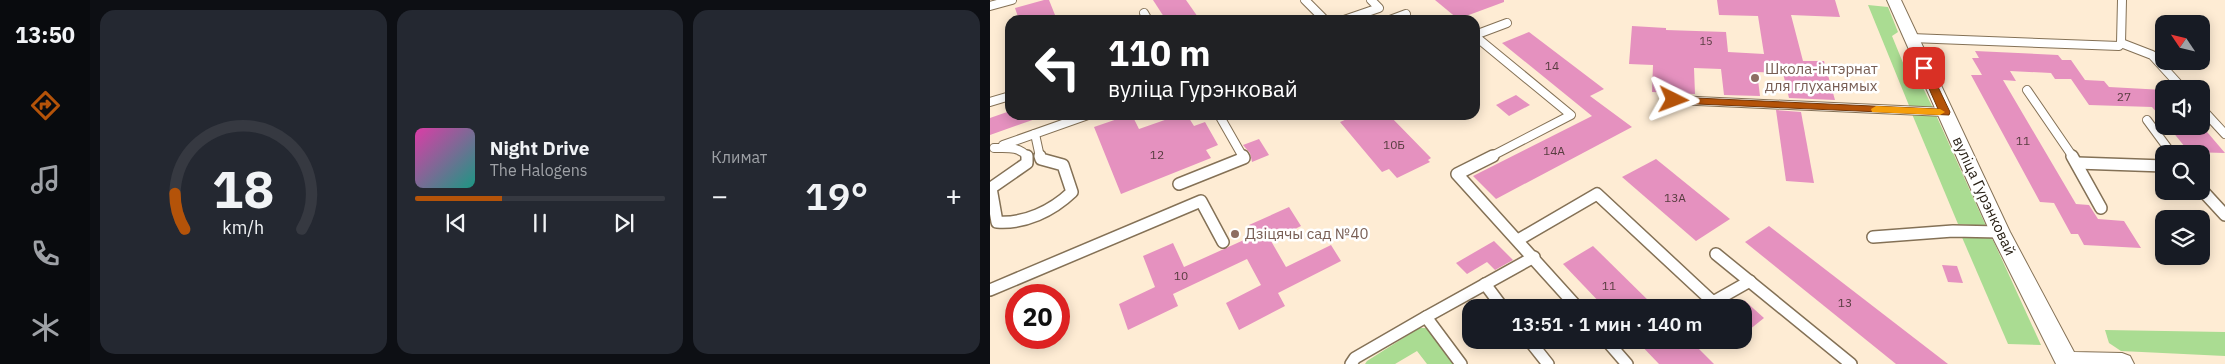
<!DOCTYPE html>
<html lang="ru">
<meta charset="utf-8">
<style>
body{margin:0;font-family:"IBM Plex Sans",sans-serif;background:#242831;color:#f1f3f6;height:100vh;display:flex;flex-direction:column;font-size:19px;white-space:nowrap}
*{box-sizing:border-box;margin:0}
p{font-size:16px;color:#9ea1a6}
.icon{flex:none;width:28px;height:28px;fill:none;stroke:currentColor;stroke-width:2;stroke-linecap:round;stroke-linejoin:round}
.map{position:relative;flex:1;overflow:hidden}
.sheet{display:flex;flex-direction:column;gap:10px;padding:10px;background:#0d0f14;width:900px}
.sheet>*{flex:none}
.hud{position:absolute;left:15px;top:15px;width:475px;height:105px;border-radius:15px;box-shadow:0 2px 12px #0003;background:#202124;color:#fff;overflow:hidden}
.needle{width:32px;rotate:305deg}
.tools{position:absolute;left:1165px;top:15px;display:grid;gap:10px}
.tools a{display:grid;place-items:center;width:55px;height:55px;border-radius:10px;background:#171b24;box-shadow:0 2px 12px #0003;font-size:25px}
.speed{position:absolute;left:15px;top:284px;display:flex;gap:10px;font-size:25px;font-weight:700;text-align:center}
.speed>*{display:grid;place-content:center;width:65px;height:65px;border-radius:50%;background:#171b24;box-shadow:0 2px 12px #0003;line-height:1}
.speed .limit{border:8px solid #d22;background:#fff;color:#111}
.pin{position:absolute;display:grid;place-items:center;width:42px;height:42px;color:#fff;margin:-21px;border-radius:10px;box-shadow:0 2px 8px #0006}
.me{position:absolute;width:55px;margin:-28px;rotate:93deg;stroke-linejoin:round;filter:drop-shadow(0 0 4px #0008)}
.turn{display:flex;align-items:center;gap:18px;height:105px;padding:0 20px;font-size:22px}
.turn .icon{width:65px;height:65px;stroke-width:2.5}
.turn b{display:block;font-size:35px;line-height:42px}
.big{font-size:38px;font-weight:600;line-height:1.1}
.sheet .card{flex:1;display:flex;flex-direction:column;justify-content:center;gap:8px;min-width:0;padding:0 18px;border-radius:15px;background:#242831}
.sheet .dial{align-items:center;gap:0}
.dial svg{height:130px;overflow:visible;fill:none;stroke:#363941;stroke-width:7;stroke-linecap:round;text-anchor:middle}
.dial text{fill:#f1f3f6;stroke:none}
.song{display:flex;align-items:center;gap:15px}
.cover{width:60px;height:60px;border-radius:8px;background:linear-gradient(135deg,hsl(320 70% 55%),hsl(170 70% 35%))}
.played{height:5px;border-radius:2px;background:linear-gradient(90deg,#b45309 35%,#363941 35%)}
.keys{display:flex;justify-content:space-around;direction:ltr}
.heat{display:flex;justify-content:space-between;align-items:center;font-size:28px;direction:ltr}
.sheet .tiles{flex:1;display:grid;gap:10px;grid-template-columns:repeat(3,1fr)}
.trip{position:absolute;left:472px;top:299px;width:290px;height:50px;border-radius:15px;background:#171b24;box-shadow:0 2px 12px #0003;font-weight:600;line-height:50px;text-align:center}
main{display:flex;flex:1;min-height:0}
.menu{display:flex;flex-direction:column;width:90px;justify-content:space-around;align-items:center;background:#090b0e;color:#9ea1a6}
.menu .icon{width:35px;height:35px}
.menu .selected{color:#b45309}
.menu b{font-size:22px;color:#f1f3f6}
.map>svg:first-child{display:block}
</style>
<main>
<nav class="menu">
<b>13:50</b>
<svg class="icon selected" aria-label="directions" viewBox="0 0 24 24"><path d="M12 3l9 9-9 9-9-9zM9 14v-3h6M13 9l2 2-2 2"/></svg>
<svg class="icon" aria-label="music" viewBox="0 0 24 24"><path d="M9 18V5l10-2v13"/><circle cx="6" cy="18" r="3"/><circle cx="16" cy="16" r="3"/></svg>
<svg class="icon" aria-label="phone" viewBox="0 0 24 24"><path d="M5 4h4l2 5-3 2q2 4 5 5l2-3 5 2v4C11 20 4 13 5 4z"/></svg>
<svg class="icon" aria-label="climate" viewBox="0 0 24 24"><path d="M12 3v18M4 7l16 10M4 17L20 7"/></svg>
</nav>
<section class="sheet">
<div class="tiles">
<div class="card dial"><svg viewBox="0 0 100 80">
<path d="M14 69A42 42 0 1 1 86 69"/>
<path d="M14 69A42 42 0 0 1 8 47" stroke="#b45309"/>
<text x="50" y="56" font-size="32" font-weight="700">18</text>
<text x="50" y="72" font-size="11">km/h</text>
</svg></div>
<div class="card">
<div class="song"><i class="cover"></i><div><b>Night Drive</b><p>The Halogens</p></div></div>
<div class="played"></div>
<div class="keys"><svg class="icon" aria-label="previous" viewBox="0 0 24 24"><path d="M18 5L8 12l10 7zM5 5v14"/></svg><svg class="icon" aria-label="pause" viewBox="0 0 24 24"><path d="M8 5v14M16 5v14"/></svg><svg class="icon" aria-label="next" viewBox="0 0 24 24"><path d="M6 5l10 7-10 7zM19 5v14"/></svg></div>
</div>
<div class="card"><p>Климат</p>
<div class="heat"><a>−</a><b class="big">19°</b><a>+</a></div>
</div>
</div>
</section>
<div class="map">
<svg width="1235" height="364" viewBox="0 0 1235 364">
<rect width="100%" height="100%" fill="#feecd4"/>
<!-- green -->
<g fill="#aadc92">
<path d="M878,5L898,7L908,32L902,36L918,75L929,80L943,108H920Z"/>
<path d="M922,114L946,115L996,226L968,224Z"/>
<path d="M971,235L998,236L1003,240L1051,345L1018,344Z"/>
<path d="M429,328H437L465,364H437L427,351L405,364H375L377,361Z"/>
<path d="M1115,330L1235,332V356L1131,351L1119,343Z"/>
</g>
<!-- building -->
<g fill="#e591bf">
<path d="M54,0H59L67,20H29L25,8Z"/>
<path d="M163,0H196L210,20H176Z"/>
<path d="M445,0H514V2L468,19Z"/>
<path d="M727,0H845L850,17L801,15L813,61H834L845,100L799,98L793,73L767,72L770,96L734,95L731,69L704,68L705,94L662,92L663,65L639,64L642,26L676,28V30L736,32L738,52L774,54L768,16L729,15Z"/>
<path d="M539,32L614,89L600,96L642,127L506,199L483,176L602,116L512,43Z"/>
<path d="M985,51L1068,55L1072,60H1081L1095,80L1114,81L1119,87L1174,90V121L1162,107L1099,105L1081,79H1065L1061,73L1020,71L1026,81L1013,80L1086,204L1099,205L1108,219L1134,221L1151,248L1094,245L1088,234H1081L1064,203L1050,202L981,75H992L982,58H989Z"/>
<path d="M526,95L540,105L519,116L506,105Z"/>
<path d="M786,110L811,112L824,183L796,181Z"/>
<path d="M20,111V115H50L51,117L0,135V118Z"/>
<path d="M139,115H142L149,129L189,115H197L204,126L215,122L228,145L216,150L221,158L131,194L104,127Z"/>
<path d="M353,115H399L441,158L438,160L440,162L407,178L399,169L392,172L350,122L357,119Z"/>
<path d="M1178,126H1212L1235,153L1199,152Z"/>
<path d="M269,139L279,155L262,162L260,153L253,145Z"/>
<path d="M666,159L740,219L706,241L632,177Z"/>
<path d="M299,207L311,226L281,241L296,267L341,245L351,261L288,293L295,306L249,330L236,303L271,285L257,259L183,294L188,306L138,330L129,304L165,287L153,256L183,243L194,267L265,235L259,225Z"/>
<path d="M779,226L958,364H906L755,242Z"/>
<path d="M504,241L523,260L505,270L497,262L477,274L466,263Z"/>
<path d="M603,246L666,308H615L573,264Z"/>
<path d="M952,265L967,266L973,283L958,282Z"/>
<path d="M754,300L774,318L754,334Z"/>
<path d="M646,340H700L724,364H669Z"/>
</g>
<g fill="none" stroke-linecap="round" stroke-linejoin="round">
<!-- service-far1 casing -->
<g stroke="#847156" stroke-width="10">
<g id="service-far1">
<path d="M315,0L335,20"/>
<path d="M0,6L22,0"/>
<path d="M154,13L158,20"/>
<path d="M354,20L389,8L381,0"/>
<path d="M400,20L416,14"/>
<path d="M485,35L517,23"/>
<path d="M485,36L581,115L500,157"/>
<path d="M921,38L1129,46L1131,43L1162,55L1193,89"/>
<path d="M1131,43L1132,0"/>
<path d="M1037,90L1083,157"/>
<path d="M685,100L955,112"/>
<path d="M0,102L20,96"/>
<path d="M1211,108L1235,134"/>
<path d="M229,115L253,157"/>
<path d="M1157,120L1182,154"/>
<path d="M45,134L50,157"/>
<path d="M13,145L98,115"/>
<path d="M4,148C16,148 30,146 37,157"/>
</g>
</g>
<!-- service casing -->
<g stroke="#847156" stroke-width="14">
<g id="service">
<path d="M37,156V163L1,188L7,222C35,224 62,211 82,192L73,165L51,159L50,156"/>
<path d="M503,156L467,174L588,308"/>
<path d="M1082,156L1111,208"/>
<path d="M1087,163L1174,166"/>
<path d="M189,184L254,158L253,156"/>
<path d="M1211,189L1235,215"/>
<path d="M883,237L963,231L1010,232"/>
<path d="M528,240L607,194L723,302L760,281"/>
<path d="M726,254L861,364"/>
<path d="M495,284L513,308"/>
<path d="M0,290L211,201L233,242"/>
<path d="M436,317L544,257"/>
<path d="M539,340L558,364"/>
<path d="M616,340L637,364"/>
<path d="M361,364L365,358L436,317L471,364"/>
</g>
</g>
<!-- minor casing -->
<g stroke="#847156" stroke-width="2">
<path id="minor" d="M897,0H911L1020,232L1084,352L1132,353L1140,356L1144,364H1066L1000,232Z"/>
</g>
<!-- service-far1 -->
<use href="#service-far1" stroke="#fff" stroke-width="8"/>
<!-- service -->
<use href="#service" stroke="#fff" stroke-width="11"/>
<!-- minor -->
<use href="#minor" fill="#fff" fill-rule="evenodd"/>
</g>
<!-- route -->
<path fill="#b45309" stroke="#753606" d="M934,65L939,68L960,112L959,115L684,103L680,100L684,97L948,109L930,68Z"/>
<!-- slow -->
<path fill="#f59e0b" d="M886,106L950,109L955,112L950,115L882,112L881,109Z"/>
<!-- markers -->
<g fill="#8d6e63" stroke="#fff" stroke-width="2">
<circle cx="765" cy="78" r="5"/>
<circle cx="245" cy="234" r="5"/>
</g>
<g text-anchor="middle" stroke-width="5" stroke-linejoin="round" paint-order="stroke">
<!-- far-number labels -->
<g font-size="11" fill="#583d40">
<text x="716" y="45">15</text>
</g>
<!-- number labels -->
<g font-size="12" fill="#583d40">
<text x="562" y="70">14</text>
<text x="1134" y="101">27</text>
<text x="1033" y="145">11</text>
<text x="404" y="149">10Б</text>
<text x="564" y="155">14А</text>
<text x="167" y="159">12</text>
<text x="685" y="202">13А</text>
<text x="191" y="280">10</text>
<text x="619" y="290">11</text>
<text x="855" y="307">13</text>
</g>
<!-- education labels -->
<g font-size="15" fill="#785e54" stroke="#fff" text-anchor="start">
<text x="775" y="74">Школа-інтэрнат<tspan x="775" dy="17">для глуханямых</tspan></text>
<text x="255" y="239">Дзіцячы сад №40</text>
</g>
<!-- street labels -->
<g font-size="15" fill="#292116" stroke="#fff">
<text transform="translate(994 196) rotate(65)" y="5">вуліца Гурэнковай</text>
</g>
</g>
</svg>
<div class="tools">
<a><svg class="needle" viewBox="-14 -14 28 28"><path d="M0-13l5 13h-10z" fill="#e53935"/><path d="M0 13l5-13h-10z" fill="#9ea1a6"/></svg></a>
<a><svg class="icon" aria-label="sound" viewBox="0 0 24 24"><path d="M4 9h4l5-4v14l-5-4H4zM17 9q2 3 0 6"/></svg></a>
<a><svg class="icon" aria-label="search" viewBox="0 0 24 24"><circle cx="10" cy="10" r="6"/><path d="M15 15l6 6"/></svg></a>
<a><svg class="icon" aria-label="layers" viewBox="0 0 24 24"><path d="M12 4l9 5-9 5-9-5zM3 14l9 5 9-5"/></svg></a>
</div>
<div class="speed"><div class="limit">20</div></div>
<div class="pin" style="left:934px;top:68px;background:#d93025"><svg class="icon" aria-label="arrive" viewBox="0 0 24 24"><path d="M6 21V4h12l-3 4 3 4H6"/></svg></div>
<svg class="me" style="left:684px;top:100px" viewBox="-20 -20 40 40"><path d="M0-17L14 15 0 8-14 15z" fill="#b45309" stroke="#fff" stroke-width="4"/></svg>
<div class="trip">13:51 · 1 мин · 140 m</div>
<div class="hud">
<div class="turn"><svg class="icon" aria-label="left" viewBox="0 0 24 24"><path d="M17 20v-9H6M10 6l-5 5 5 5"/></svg><div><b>110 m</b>вуліца Гурэнковай</div></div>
</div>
</div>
</main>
